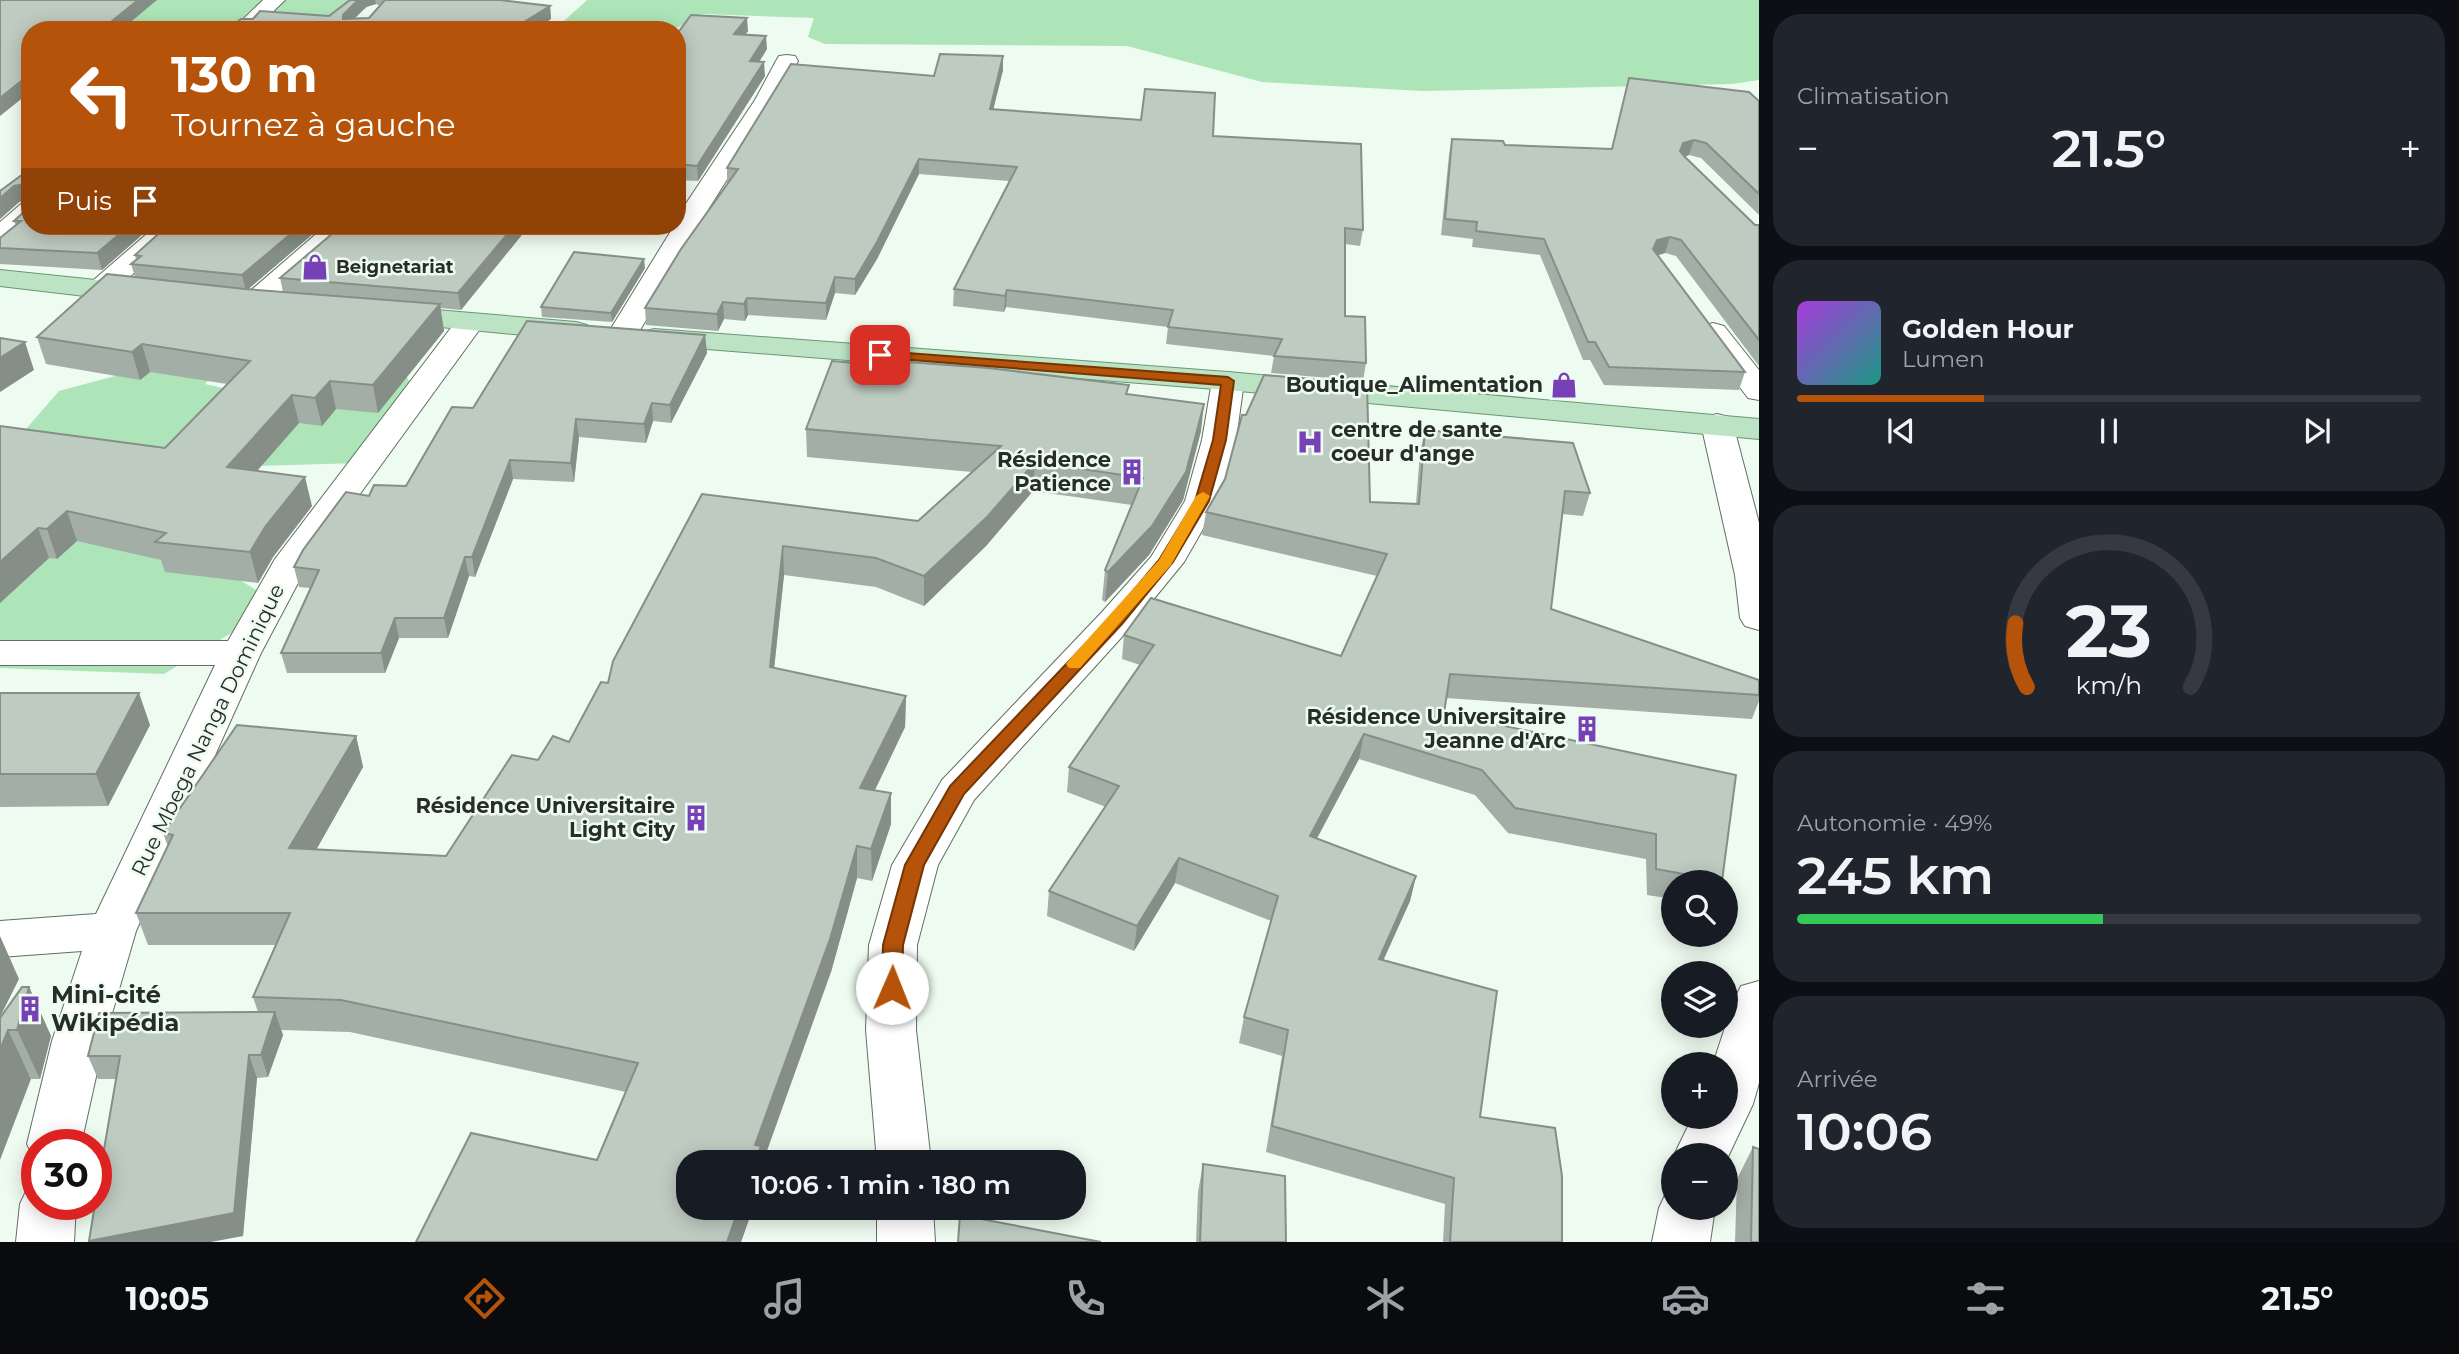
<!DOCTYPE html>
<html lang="fr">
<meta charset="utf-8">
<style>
body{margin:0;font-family:Montserrat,sans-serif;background:#20242c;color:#f1f3f6;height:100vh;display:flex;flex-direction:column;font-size:26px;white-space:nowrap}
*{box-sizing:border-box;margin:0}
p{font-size:23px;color:#9ea1a6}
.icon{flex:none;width:38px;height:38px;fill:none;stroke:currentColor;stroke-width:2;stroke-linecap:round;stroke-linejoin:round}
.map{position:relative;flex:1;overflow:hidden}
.drawer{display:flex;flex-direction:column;gap:14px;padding:14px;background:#0d0f14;width:700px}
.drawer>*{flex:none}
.hud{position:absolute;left:21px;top:21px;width:665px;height:214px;border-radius:28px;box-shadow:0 4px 18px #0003;background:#b45309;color:#fff;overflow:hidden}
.fabs{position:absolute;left:1661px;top:870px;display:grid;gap:14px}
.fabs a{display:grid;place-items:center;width:77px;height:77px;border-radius:50%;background:#171b24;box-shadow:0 4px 18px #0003;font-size:35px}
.speed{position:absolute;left:21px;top:1129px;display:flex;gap:14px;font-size:35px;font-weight:700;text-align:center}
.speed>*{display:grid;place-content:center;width:91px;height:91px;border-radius:50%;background:#171b24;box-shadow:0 4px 18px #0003;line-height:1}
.speed .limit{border:10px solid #d22;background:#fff;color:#111}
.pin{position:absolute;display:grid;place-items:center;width:60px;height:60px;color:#fff;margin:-30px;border-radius:14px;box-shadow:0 4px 10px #0006}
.me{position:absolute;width:77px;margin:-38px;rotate:1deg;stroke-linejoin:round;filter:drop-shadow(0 0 5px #0008)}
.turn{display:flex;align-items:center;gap:24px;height:147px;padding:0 35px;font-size:32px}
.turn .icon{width:91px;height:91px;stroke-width:2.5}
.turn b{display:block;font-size:49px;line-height:60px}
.then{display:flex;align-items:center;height:66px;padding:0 35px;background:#0003;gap:14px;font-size:26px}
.big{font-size:52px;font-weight:600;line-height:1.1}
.drawer .tile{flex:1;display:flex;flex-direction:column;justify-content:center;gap:10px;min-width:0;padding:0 24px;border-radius:28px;background:#20242c}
.drawer .dial{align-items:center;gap:0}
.dial svg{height:182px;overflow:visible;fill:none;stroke:#363941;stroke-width:7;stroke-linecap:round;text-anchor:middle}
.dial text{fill:#f1f3f6;stroke:none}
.song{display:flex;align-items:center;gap:21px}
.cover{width:84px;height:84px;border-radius:10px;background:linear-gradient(135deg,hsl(280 70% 55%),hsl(170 70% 35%))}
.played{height:7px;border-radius:4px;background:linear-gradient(90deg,#b45309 30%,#363941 30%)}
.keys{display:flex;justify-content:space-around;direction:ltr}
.heat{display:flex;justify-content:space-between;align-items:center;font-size:38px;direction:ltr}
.charge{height:10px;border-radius:5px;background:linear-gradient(90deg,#34c759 49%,#363941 0)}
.trip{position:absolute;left:676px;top:1150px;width:410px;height:70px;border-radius:28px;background:#171b24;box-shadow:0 4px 18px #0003;font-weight:600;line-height:70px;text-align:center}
.tabs{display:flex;height:112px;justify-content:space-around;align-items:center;background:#090b0e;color:#9ea1a6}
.tabs .icon{width:49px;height:49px}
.tabs .active{color:#b45309}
.tabs b{font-size:32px;color:#f1f3f6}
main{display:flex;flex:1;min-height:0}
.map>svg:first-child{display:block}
</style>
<main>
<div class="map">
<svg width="1759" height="1242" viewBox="0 0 1759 1242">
<rect width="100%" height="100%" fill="#eefbf0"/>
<!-- green -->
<g fill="#ade5b8">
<path d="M7,0H377L357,15L254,18L241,30H30L0,5Z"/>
<path d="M587,0H1759V80L1732,84L1423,91L1262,82L1127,46L825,44L808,37L814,18L702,14L673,30H554Z"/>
<path d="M243,342L205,384L290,403L394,350L415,394L361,463L111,470L140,521L263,594L233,632L164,674L0,668V459L59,391Z"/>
</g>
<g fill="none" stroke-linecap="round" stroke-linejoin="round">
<!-- minor casing -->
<g stroke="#626e64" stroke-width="2">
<g id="minor">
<path d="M263,0H285L254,30H232Z"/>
<path d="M787,55L795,56L798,61L777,100L709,208L693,243L637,335L633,341L622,344L611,341L607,335L674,226H677L683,208L755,100L776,61L779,56Z"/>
<path d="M30,202V224L10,242L0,244V222L21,204Z"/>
<path d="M156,226H185L109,296L99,299L89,296L85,290L89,284Z"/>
<path d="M331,226H363L359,232L335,247L262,310L252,313L242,310L238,304L242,298L315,235Z"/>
<path d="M470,313L480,316L485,322L306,568L261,653L136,931L104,1041L81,1144H37L35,1160L27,1144L52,1041L82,951L0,957V921L96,914L215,665H0V641H228L275,559L460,316Z"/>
<path d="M1713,323L1724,326L1759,370V400L1748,398L1698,332L1702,326Z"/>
<path d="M1228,372L1239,374L1244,381L1236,440L1219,501L1184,562L1130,628L974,800L938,865L917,945L916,1030L931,1162H877L866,1030L869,945L892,865L942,780L1102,612L1151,557L1185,501L1202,440L1212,381L1217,374Z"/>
<path d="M1717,414L1729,417L1733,424L1759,523V630L1745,626L1740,618L1735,575L1701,424L1705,417Z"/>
<path d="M1759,981V1083L1753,1104L1726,1161V1155H1674L1693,1116H1726V1064H1713L1734,1000L1741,986Z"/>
<path d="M37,1184V1204H76L74,1242H16L20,1204L28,1187Z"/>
<path d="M1673,1188V1208H1715L1710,1242H1652L1659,1208L1667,1191Z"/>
<path d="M877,1208H933L935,1242H877Z"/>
</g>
</g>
<!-- major casing -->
<g stroke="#6a9774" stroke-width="2">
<g id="major">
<path d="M0,270L144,285L154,288L158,294L154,300L144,303L0,286Z"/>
<path d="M389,306L576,322L587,325L591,331L587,337L576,340L379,321L374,315L379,309Z"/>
<path d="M654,329L1228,372L1759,419V439L1228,390L643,344L639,338L643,332Z"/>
</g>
</g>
<!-- minor -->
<use href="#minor" fill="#fff" fill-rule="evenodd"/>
<!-- major -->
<use href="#major" fill="#bbe3c4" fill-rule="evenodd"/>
</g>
<!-- wall -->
<g fill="#a3afa6" fill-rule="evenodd">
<path d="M350,0H500L550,6L551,19L534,30H226L329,16ZM376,4L380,6L369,18H355L366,7Z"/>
<path d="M748,31L745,35L767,49L759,61L765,76L698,181L677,180V34Z"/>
<path d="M1003,56V70L993,109L1213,136L1363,230L1360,246L1345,244V316L1366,363L1363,381L1271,373L1274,356L1166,344L1168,327L1006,307L1004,312L953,306L954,289L1009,181L919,174L877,259L855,295L835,293L826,320L748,315L745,321L724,319L718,331L646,325L645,308L727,184V168L934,76Z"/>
<path d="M1759,101V215L1701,158L1689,155L1685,157L1755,225H1759V366L1676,256L1665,253L1658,255L1745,372L1739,390L1604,385L1590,360H1583L1540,255L1472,247L1473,239L1441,235L1449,155L1452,139L1505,145L1612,149Z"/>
<path d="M30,169V226H152L102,270L0,264V238L16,226L14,221L28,208V200L19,202L0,219V191Z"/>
<path d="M345,226H529L461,310L440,308L444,331L378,413L336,409L322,426L299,423L257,471L312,506L273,557L258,583L165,572L161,560L77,541L57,559L49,558L0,603V426L165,448L227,384L150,372L140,380L46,364L37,337L135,277L131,264L136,260L135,255L314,233L248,289L283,292L280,278Z"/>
<path d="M645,268L612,322L542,317L541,307Z"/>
<path d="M705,335L707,353L671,423L653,421L646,443L579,437L574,482L513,479L475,577L469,576L448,638H399L385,673H287L281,653L310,588L299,587L294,567L369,496L406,486L473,408Z"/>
<path d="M1128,394L1201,431L1183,500L1149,555L1105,602L1102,600L1105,570L1132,505L1033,491L986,546L924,606L876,587L784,575L774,668L906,696L905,727L875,790L891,824L872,881L857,878L831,972L688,1162L753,1208L741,1242H416L597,1160L626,1092L350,1032L281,1030L283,1035L268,1077L257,1078L243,1236L116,1079H98L88,1056L258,1012L253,997L276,945H148L136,913L168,847L163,833L356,736L363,767L316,850L446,856L538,760L569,742L608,683L702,494L918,521L972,472L807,457L806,429Z"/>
<path d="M1246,415L1370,502L1416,504L1420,452L1425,430L1590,493L1583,516L1562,514L1551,609L1759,680V701L1752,719L1446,698L1444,713L1736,775L1722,882H1673V899L1647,895L1646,859L1508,833L1475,795L1359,759L1317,838L1416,876L1410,901L1383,961L1480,1117L1562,1242H1443L1445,1204L1266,1152L1282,1056L1239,1043L1244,1017L1271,921L1175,883L1134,951L1047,916L1049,891L1106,807L1067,792L1069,767L1140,665L1122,659L1124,635L1341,656L1377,576L1202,535L1206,512L1225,479Z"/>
<path d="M0,693L150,725L108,806L0,807Z"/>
<path d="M29,987L51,1036L40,1079H31L0,1018Z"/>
<path d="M1753,1147L1759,1242H1735L1737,1179Z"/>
<path d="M1203,1164L1286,1242H1196L1198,1192Z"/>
</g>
<!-- shaded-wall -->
<g fill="#858e87">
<path d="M138,0H157L121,30H101Z"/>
<path d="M358,0H375L376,4L366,7L345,28L343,15Z"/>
<path d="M550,6L551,19L534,30H511Z"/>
<path d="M747,18L748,31L735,48L734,34Z"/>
<path d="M766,36L767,49L751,75L750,61Z"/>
<path d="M1003,56V70L990,123V109Z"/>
<path d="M764,62L765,76L698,181L697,166Z"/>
<path d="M30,74V92L0,116V98Z"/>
<path d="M1694,140L1689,155L1679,159L1676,166L1683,143Z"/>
<path d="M919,159V174L877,259L855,295V279Z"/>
<path d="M24,184L29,199L19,202L0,219V198L14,186Z"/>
<path d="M129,226H152L102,270L97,253Z"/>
<path d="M300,226H327L314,233L246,291L242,275Z"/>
<path d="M514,226H529L461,310L458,293Z"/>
<path d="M1670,237L1665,253L1652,257L1653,249L1657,240Z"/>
<path d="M644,259L645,268L612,322L611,313Z"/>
<path d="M835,277V293L826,320V303Z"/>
<path d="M1007,290L1006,307L1004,312L1005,296Z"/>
<path d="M747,298L748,315L745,321L744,304Z"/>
<path d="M723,302L724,319L718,331L717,314Z"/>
<path d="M440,304L444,331L378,413L373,385Z"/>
<path d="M705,335L707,353L671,423L670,405Z"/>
<path d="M25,342L34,370L0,392V358Z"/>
<path d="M142,344L150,372L140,380L132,352Z"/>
<path d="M330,381L336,409L322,426L315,398Z"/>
<path d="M292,395L299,423L235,496L227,467Z"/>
<path d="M652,403L653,421L646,443L644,424Z"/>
<path d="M1204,404L1201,431L1183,500L1149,555L1105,602L1108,572Z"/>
<path d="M576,419L579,437L574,482L571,463Z"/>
<path d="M510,460L513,479L475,577L472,557Z"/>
<path d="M1035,462L1033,491L986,546L924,606V576Z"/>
<path d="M305,477L312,506L273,557L258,583L250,552L265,527Z"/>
<path d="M67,511L77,541L57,559L47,529Z"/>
<path d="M38,528L49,558L0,603V562Z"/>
<path d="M783,546L784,575L771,698L770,667Z"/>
<path d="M465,557L469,576L448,638L444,618Z"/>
<path d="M395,618L399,638L385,673L381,653Z"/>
<path d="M139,693L150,725L108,806L96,774Z"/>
<path d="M906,696L905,727L861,819L860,788Z"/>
<path d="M1364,734L1359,759L1305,861L1310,836Z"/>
<path d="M356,736L363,767L299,880L289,848Z"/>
<path d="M891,793V824L872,881L871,849Z"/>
<path d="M857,846V878L831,972L763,1162H755V1145Z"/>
<path d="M1179,858L1175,883L1134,951L1137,926Z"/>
<path d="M1416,876L1410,901L1372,985L1379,959Z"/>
<path d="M0,936L19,979L0,1017Z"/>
<path d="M29,987L51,1036L40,1079L17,1030Z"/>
<path d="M275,1012L283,1035L268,1077L261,1055Z"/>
<path d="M8,1030L31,1079L0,1160V1050Z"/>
<path d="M249,1055L257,1078L243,1236L211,1242H89V1241Z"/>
<path d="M739,1208H753L741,1242H727Z"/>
</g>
<!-- building -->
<g fill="#becbc1" stroke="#858e87" stroke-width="2">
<path d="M0,0H138L101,30H30V74L0,98Z"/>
<path d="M350,0H358L343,15V19L369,18L385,0H500L550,6L511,30H226L241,19H253L260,11L329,16Z"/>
<path d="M691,15L747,18L734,34L766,36L750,61L764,62L697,166L677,164V34Z"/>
<path d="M940,54L1003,56L990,109L1141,120L1145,89L1215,93L1213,136L1361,144L1363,230L1345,228V316L1365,317L1366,363L1274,356L1282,339L1168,327L1173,310L1007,290L1005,296L954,289L1017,167L919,159L877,242L855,279L835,277L826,303L747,298L744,304L723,302L717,314L645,308L681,249L738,169L727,168L791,64L934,76Z"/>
<path d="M1629,78L1749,92L1759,101V194L1706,143L1694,140L1683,143L1680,151L1684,156L1755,225H1759V340L1681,240L1670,237L1657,240L1653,249L1745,372L1609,367L1595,342H1588L1544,239L1476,231L1477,222L1445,219L1452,139L1503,141L1505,145L1612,149Z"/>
<path d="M30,169V226H129L97,253L0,248V238L21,221H14L28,208V186L24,184L14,186L0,198V191Z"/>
<path d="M167,226H300L242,275L131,264L141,256L135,255Z"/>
<path d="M345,226H514L458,293L280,278L333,233Z"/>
<path d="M574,252L644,259L611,313L541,307Z"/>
<path d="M107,274L245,289L440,304L373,385L330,381L315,398L292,395L227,467L305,477L265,527L250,552L155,542L166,533L67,511L47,529L38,528L0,562V426L165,448L250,361L142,344L132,352L37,337Z"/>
<path d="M527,321L705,335L670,405L652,403L644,424L576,419L571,463L510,460L472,557H465L444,618H395L381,653H281L319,570L294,567L303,550L346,492L369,496L374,485L406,486L452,407L473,408Z"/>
<path d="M0,338L25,342L0,358Z"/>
<path d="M832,361L892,366L894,361L988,368L1129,385L1126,394L1204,404L1186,472L1152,526L1108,572L1105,570L1143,478L1035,462L987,517L924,576L876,558L783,546L770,667L906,696L860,788L891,793L871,849L857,846L830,939L755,1145L761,1146L755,1162H688V1208H739L727,1242H416L471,1133L597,1160L638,1063L341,1000L253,997L290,913H136L173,835L163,833L237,725L356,736L289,848L446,856L512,755L538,760L553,736L569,742L601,682L608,683L613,661L702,494L918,521L1001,446L806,429Z"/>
<path d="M1264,375L1367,384L1370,502L1419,504L1425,430L1573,443L1590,493L1565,491L1551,609L1759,680V695L1450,674L1444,713L1736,775L1722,881L1656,869V834L1515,808L1482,770L1364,734L1310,836L1416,876L1379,959L1497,991L1480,1117L1555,1128L1562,1176V1242H1450L1454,1178L1272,1126L1288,1030L1244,1017L1278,896L1179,858L1137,926L1049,891L1119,786L1069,767L1154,645L1124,635L1151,598L1341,656L1387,554L1206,512L1225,479L1242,415H1246Z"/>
<path d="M0,693H139L96,774H0Z"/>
<path d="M22,987H29L17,1030H8L0,1050V1018Z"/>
<path d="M275,1012L261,1055H249L234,1213L89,1241L95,1204H96V1196L120,1056H88L99,1013Z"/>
<path d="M1753,1147L1759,1149V1242H1751Z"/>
<path d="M1203,1164L1285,1176L1286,1242H1200Z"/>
<path d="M960,1215L1101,1242H958Z"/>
</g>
<!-- route -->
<path fill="#b45309" stroke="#753606" stroke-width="2" d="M880,351L1228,377L1234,381L1226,440L1209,501L1173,562L1122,624L964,794L924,865L903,945L902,988L899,993L892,995L885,993L882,988L883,945L905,865L950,786L1111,617L1159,560L1195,501L1213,440L1221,385L875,357V352Z"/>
<!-- slow -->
<path fill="#f59e0b" d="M1203,492L1210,496L1171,565L1080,668H1069L1066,664L1069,660L1159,560L1196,496Z"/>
<!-- icons -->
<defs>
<g id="shop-bare" transform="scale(2.1)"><path d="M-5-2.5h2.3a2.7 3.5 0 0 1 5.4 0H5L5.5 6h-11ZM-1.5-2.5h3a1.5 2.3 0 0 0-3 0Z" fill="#7640b7" stroke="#eefbf0" stroke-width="2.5" paint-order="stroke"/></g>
<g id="hospital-bare" transform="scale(2.1)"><path d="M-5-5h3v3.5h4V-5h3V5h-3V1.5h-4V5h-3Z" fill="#7640b7" stroke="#eefbf0" stroke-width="2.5" paint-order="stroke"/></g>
<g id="building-bare" transform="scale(2.1)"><path d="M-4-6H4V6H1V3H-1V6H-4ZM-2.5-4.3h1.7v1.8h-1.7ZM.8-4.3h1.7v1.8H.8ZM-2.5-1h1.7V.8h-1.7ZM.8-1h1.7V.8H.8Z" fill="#7640b7" stroke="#eefbf0" stroke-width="2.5" paint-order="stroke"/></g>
</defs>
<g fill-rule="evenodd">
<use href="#shop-bare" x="315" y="267"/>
<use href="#shop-bare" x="1564" y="385"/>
<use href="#hospital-bare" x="1310" y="442"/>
<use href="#building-bare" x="1132" y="472"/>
<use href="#building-bare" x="1587" y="729"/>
<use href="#building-bare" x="696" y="818"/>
<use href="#building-bare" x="30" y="1009"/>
</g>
<g text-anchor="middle" stroke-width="5" stroke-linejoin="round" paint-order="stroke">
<!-- far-poi labels -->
<g font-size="18" font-weight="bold" fill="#282d29" stroke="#eefbf0" text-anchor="start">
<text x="336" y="273">Beignetariat</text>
</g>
<!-- poi labels -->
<g font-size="21" font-weight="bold" fill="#282d29" stroke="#eefbf0" text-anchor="end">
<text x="1543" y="392">Boutique_Alimentation</text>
<text x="1331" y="437" text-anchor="start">centre de sante<tspan x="1331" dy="24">coeur d'ange</tspan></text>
<text x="1111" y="467">Résidence<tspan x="1111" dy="24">Patience</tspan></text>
<text x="1566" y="724">Résidence Universitaire<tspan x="1566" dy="24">Jeanne d'Arc</tspan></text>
<text x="675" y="813">Résidence Universitaire<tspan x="675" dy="24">Light City</tspan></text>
</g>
<!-- street labels -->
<g font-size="21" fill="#282d29" stroke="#eefbf0">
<text transform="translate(208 730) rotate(-64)" y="7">Rue Mbega Nanga Dominique</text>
</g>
<!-- near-poi labels -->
<g font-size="24" font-weight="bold" fill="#282d29" stroke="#eefbf0" text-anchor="start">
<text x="51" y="1003">Mini-cité<tspan x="51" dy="28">Wikipédia</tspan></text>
</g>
</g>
</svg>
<div class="fabs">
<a><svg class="icon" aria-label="search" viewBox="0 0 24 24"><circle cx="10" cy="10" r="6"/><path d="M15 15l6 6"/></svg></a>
<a><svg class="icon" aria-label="layers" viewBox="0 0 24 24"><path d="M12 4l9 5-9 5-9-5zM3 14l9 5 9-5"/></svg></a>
<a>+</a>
<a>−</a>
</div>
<div class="speed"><div class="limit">30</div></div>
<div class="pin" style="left:880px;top:355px;background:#d93025"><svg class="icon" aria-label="arrive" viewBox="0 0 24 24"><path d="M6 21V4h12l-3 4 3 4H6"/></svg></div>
<svg class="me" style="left:892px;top:988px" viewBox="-20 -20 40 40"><circle r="19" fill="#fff"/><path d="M0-13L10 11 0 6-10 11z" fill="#b45309"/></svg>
<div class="trip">10:06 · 1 min · 180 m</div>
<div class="hud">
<div class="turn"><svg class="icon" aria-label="left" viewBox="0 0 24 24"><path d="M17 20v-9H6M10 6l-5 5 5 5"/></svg><div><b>130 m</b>Tournez à gauche</div></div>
<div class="then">Puis<svg class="icon" aria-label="arrive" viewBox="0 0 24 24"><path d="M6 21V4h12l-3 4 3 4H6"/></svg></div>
</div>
</div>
<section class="drawer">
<div class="tile"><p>Climatisation</p>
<div class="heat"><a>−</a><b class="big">21.5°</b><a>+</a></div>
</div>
<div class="tile">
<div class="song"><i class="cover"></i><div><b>Golden Hour</b><p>Lumen</p></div></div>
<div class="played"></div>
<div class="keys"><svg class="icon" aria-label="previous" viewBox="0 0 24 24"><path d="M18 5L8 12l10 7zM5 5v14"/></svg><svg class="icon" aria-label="pause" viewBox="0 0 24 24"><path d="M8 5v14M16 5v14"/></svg><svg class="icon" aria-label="next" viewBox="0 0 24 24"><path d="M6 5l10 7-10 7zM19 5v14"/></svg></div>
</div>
<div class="tile dial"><svg viewBox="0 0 100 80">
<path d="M14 69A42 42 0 1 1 86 69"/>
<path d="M14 69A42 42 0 0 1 9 41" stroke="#b45309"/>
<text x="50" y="56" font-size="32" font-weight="700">23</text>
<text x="50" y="72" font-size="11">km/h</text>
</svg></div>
<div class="tile"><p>Autonomie · 49%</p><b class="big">245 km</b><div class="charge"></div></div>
<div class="tile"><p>Arrivée</p><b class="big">10:06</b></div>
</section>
</main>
<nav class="tabs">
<b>10:05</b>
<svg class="icon active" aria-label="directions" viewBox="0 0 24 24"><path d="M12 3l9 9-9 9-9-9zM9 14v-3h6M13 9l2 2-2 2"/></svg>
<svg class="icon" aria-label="music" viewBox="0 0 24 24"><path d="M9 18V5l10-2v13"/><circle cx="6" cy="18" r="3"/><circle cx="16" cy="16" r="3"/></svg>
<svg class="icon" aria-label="phone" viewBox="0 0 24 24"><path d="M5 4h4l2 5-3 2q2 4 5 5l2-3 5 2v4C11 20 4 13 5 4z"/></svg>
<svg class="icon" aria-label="climate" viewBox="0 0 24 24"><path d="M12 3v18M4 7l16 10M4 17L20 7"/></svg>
<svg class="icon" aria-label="car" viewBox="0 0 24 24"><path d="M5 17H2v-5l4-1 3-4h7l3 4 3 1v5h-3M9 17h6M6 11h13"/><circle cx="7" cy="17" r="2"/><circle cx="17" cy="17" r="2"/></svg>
<svg class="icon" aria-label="filters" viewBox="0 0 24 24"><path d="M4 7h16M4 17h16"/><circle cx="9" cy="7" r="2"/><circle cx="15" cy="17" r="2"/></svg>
<b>21.5°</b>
</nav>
